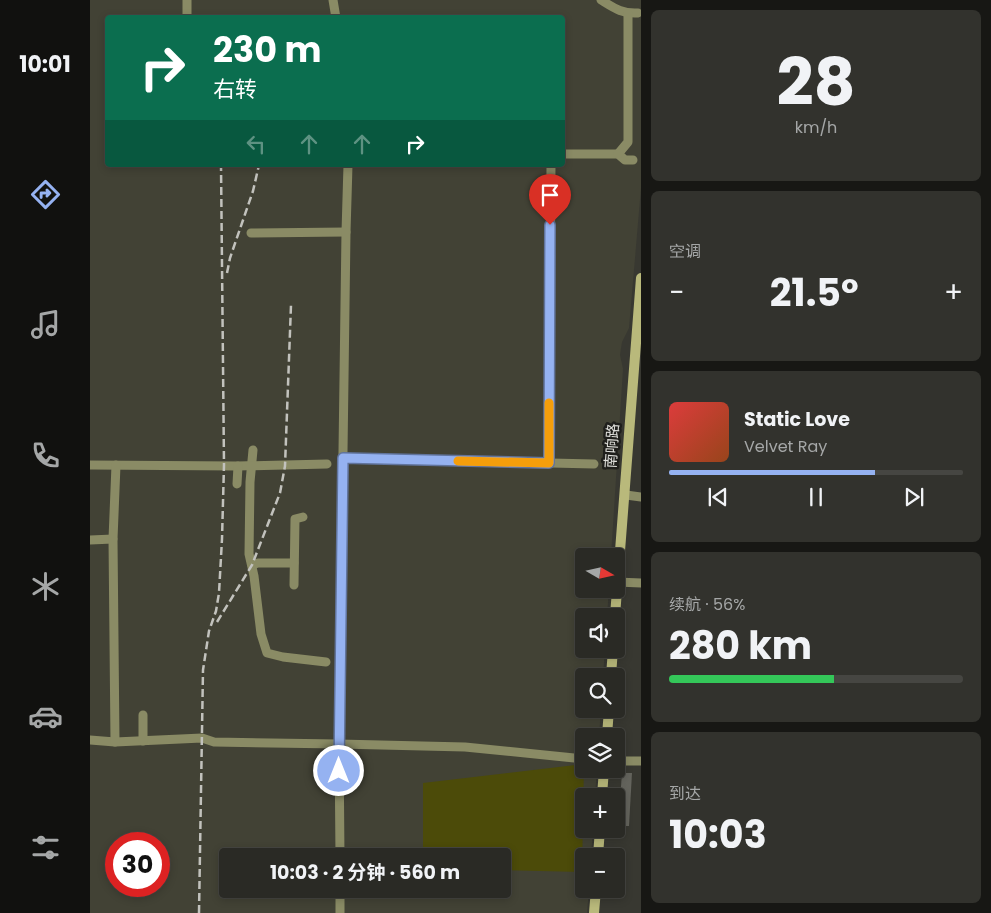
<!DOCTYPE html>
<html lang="zh">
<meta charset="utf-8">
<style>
body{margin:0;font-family:Poppins,"Noto Sans SC",sans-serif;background:#32322d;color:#f1f3f6;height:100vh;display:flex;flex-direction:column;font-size:19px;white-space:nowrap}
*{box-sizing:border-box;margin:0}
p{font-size:16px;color:#a5a7a7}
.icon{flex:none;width:28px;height:28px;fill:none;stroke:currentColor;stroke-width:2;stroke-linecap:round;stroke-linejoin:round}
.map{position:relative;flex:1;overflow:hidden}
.side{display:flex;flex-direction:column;gap:10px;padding:10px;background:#171714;width:350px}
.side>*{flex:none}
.hud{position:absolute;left:15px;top:15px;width:460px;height:152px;border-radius:5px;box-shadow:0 2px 8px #0003,0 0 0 1px #464642;background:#0b6e4f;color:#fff;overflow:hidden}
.needle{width:32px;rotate:99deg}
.tools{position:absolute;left:485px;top:548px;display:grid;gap:10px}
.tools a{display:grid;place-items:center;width:50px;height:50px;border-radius:5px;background:#2a2a25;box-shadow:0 2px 8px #0003,0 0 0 1px #464642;font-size:25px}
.speed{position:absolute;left:15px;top:832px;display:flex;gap:10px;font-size:25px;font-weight:700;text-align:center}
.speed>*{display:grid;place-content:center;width:65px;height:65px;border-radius:50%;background:#2a2a25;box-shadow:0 2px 8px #0003,0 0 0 1px #464642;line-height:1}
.speed .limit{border:8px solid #d22;background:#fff;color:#111}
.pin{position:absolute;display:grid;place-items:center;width:42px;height:42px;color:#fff;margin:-51px -21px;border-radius:50% 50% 50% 0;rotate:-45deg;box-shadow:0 0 5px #0007}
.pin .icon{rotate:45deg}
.me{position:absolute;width:55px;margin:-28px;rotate:0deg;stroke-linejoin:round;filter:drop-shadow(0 0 4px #0008)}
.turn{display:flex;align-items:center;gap:18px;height:105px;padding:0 25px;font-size:22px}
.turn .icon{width:65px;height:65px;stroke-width:2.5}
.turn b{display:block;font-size:35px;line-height:42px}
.lanes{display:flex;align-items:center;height:48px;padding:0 25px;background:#0003;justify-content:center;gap:25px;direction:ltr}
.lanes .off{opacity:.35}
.big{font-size:38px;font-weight:700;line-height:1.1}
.side .widget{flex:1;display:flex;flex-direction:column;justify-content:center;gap:8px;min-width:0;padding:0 18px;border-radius:8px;background:#32322d}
.side .dial{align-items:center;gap:0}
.dial b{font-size:65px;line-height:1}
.song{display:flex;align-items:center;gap:15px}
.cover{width:60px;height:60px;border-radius:8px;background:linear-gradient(135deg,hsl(0 70% 55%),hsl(20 70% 35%))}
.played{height:5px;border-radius:2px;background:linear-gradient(90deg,#95b2f1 70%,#464642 70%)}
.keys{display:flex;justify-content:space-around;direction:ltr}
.heat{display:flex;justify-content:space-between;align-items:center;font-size:28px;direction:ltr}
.charge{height:8px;border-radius:4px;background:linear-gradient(90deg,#34c759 56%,#464642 0)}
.trip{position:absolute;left:129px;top:848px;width:292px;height:50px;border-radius:5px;background:#2a2a25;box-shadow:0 2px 8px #0003,0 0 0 1px #464642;font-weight:700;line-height:50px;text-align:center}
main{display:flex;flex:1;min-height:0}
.tabs{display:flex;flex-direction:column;width:90px;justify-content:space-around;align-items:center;background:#11110f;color:#a5a7a7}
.tabs .icon{width:35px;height:35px}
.tabs .active{color:#95b2f1}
.tabs b{font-size:22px;color:#f1f3f6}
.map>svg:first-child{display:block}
</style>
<main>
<nav class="tabs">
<b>10:01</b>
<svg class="icon active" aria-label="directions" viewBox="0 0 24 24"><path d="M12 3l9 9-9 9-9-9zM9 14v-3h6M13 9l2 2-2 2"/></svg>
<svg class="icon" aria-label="music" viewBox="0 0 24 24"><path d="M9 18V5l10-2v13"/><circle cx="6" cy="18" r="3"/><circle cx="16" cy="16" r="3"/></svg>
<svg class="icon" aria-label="phone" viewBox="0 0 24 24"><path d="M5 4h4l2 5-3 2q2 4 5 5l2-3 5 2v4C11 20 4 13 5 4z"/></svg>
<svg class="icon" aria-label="climate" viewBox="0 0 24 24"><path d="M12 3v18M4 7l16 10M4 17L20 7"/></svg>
<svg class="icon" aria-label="car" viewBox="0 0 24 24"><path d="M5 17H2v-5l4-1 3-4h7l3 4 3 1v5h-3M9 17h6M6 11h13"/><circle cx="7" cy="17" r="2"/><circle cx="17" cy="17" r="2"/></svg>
<svg class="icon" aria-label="filters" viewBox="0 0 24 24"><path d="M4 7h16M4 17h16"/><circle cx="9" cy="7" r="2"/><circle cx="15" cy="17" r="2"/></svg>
</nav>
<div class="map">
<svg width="551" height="913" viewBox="0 0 551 913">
<rect width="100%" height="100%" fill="#383831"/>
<!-- built -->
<path fill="#424235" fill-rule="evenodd" d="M0,0H551V188L539,328L532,342L530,355L533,369L521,556H494V589H519L517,616H494V649H515L513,676H494V709H511L509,736H494V769H507L505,796H494V829H503L501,856H494V889H499L497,913H0ZM18,18H472V165H18ZM26,844H69V886H26ZM138,856H412V889H138Z"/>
<!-- green -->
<path fill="#4c4b09" d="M494,764L492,872L413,870L412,856H333V783Z"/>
<!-- building -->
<path fill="#64645d" d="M532,773H542L539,826H528Z"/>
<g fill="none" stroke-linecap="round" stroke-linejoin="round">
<!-- street -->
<g stroke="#8a8b65" stroke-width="9">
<path d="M243,0L246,18"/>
<path d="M511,0C524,8 532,14 548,13"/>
<path d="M97,18V0"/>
<path d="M472,154H528L535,160H543"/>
<path d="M528,154L538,142V14"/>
<path d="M161,233L256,232"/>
<path d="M163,450L160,482L159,554L164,576L171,634L177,653L193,657L236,662"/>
<path d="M253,458L504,464"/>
<path d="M459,463L461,165"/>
<path d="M0,465L148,466L237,464"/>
<path d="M147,484L148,466"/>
<path d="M536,495L551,497"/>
<path d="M0,540L23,539"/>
<path d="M162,565L168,563H204"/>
<path d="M527,582L551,583"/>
<path d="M204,585L205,519L213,517"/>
<path d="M0,740L25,742L112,738L124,742L249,744L375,747L494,759"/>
<path d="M53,741V715"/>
<path d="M25,742L23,539L26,465"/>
<path d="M526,761H551"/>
<path d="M250,856L249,744L256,232L258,165"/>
<path d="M250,889V913"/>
</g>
<!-- secondary -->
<g stroke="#b9b97b" stroke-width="10">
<path d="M525,616L551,278"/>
<path d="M521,676L523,649"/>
<path d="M517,736L519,709"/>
<path d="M512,796L514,769"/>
<path d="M508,856L510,829"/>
<path d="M504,913L506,889"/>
</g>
<!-- rail -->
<g stroke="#c2c2bd" stroke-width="2.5" stroke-dasharray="8 4" stroke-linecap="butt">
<path d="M137,273L140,258L163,191L169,165"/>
<path d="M127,622L162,565L190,493L195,466L201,305"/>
<path d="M109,913L113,670L119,631L126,611L129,593L132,539L134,465L131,165"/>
</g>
</g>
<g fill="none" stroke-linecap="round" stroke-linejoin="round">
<!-- route casing -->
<g stroke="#61749d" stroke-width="12">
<path id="route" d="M249,771L253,458L459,463L460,225"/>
</g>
<!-- route -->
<use href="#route" stroke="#95b2f1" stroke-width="9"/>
<!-- slow -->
<path stroke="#f59e0b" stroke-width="9" d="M368,461L459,463V403"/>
</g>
<g text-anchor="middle" stroke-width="5" stroke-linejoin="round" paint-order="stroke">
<!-- street labels -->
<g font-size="15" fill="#e0e0dc" stroke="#1f1f1c">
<text transform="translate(522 446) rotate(-86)" y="5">南响路</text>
</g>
</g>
</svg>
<div class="tools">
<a><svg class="needle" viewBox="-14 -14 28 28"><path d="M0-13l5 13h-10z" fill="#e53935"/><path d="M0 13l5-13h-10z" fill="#a5a7a7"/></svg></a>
<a><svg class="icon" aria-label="sound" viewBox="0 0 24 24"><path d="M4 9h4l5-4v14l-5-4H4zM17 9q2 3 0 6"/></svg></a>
<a><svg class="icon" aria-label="search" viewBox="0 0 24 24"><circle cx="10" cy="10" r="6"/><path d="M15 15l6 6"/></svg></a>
<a><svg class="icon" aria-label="layers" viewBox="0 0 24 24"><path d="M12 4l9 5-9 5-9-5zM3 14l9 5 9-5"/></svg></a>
<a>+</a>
<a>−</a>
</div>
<div class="speed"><div class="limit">30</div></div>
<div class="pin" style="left:460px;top:225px;background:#d93025"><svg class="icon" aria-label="arrive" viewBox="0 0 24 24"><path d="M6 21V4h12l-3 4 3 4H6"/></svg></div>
<svg class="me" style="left:249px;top:771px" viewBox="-20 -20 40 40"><circle r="17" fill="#95b2f1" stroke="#fff" stroke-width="3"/><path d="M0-11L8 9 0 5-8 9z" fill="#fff"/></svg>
<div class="trip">10:03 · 2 分钟 · 560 m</div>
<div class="hud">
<div class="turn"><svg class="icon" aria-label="right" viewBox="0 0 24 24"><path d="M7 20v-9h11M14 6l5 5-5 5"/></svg><div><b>230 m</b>右转</div></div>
<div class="lanes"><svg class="icon off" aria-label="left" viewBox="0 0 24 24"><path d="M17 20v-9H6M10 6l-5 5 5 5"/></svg><svg class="icon off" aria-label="ahead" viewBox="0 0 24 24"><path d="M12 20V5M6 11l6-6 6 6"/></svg><svg class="icon off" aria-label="ahead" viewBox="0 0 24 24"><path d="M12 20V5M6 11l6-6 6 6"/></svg><svg class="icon" aria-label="right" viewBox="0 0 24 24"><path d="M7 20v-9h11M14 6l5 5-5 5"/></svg></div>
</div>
</div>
<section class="side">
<div class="widget dial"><b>28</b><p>km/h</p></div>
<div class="widget"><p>空调</p>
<div class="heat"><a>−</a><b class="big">21.5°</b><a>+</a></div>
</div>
<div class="widget">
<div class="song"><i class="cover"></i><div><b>Static Love</b><p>Velvet Ray</p></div></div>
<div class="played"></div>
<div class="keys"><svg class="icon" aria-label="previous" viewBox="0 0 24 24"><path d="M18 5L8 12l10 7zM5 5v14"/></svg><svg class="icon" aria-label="pause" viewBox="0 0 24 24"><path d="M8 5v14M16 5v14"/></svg><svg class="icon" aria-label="next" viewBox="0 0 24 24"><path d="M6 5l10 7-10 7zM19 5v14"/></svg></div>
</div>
<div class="widget"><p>续航 · 56%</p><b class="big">280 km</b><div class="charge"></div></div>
<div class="widget"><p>到达</p><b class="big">10:03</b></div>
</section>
</main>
